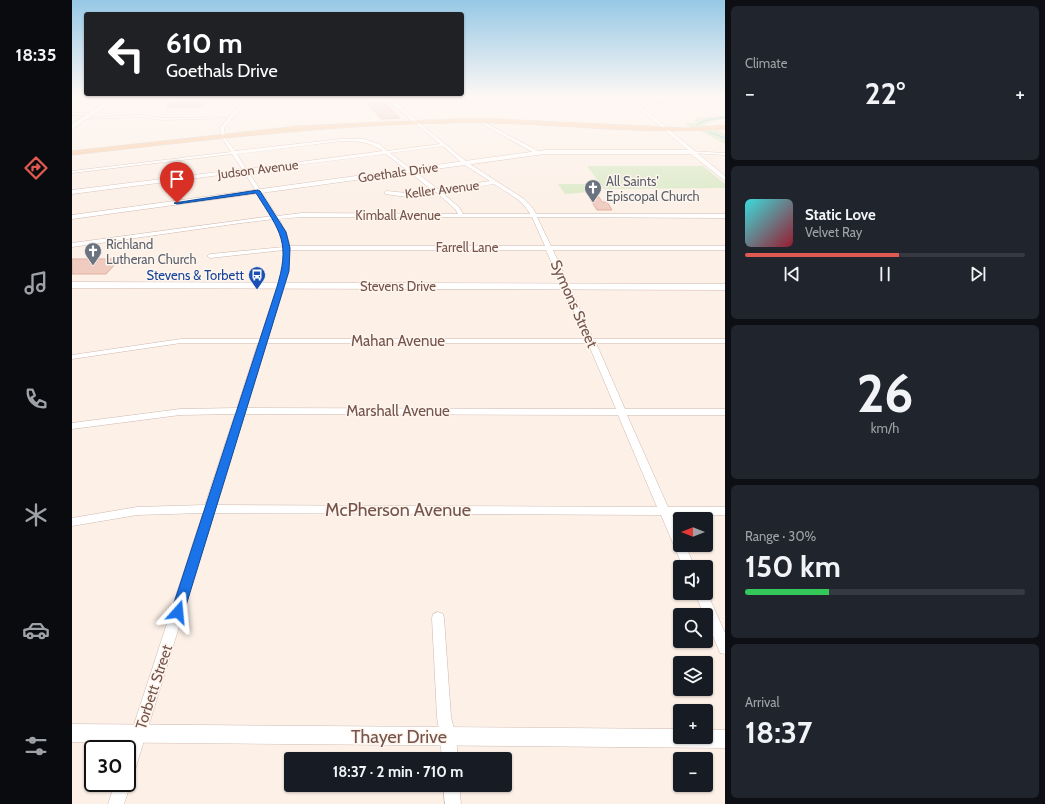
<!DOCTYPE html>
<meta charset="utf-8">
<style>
body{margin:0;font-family:Cabin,sans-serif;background:#20242c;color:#f1f3f6;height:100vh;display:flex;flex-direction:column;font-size:15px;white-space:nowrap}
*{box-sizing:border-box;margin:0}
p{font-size:13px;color:#9ea1a6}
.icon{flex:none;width:22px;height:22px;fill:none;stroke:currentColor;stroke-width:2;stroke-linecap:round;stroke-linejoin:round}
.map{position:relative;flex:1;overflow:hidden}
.sheet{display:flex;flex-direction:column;gap:6px;padding:6px;background:#0d0f14;width:320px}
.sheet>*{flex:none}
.guide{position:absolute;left:12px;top:12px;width:380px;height:84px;border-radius:4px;box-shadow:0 1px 3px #0004;background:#202124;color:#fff;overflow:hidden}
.needle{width:26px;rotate:270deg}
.controls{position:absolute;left:601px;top:512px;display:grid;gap:8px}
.controls a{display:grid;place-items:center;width:40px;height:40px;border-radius:4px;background:#171b24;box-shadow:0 1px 3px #0004;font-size:20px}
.speed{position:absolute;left:12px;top:740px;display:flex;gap:8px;font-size:20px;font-weight:700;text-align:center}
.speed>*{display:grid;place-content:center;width:52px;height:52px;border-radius:50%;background:#171b24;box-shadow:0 1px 3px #0004;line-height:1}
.speed .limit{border:2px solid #111;border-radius:6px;background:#fff;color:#111}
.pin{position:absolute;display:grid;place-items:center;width:34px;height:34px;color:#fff;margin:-41px -17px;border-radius:50% 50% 50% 0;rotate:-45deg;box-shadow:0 0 4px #0007}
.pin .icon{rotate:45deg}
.me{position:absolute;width:44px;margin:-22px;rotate:18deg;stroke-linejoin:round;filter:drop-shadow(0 0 3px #0008)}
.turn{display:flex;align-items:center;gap:14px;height:84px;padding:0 16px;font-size:18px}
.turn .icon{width:52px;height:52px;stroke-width:2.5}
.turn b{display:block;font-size:28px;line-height:34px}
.big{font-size:30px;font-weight:800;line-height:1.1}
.sheet .card{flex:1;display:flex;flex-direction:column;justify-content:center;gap:6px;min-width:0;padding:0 14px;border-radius:6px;background:#20242c}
.sheet .dial{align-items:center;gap:0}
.dial b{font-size:52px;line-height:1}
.song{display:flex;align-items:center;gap:12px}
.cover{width:48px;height:48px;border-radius:6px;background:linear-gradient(135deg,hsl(180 70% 55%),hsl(350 70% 35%))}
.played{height:4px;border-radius:2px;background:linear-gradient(90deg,#e05a51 55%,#363941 55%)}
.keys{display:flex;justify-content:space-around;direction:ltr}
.heat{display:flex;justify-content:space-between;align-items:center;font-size:22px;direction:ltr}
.charge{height:6px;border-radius:3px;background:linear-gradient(90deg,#34c759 30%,#363941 0)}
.trip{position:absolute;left:212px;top:752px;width:228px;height:40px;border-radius:4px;background:#171b24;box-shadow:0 1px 3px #0004;font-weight:800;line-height:40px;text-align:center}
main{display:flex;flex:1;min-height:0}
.menu{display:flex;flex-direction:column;width:72px;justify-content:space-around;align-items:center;background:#090b0e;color:#9ea1a6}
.menu .icon{width:28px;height:28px}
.menu .current{color:#e05a51}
.menu b{font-size:18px;color:#f1f3f6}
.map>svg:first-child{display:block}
</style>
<main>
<nav class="menu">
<b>18:35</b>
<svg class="icon current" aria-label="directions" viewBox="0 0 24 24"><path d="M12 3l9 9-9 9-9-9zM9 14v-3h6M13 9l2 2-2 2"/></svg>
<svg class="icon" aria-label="music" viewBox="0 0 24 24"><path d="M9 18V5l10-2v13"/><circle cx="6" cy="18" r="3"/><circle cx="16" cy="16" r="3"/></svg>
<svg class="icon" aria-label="phone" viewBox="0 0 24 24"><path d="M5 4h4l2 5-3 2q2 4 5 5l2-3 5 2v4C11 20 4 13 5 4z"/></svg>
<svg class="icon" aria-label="climate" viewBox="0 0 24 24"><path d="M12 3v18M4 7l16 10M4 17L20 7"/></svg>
<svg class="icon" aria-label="car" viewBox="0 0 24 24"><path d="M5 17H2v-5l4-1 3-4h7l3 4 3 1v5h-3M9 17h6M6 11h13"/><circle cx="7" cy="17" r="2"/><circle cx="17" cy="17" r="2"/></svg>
<svg class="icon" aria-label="filters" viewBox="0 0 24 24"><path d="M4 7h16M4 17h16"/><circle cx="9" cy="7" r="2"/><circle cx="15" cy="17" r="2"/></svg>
</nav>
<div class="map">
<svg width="653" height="804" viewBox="0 0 653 804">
<rect width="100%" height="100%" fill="#fcf0e7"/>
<!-- green -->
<g fill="#dae9c6">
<path d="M653,116V119L638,121L634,124L633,127L619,128L612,123H624L622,121L624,118Z"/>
<path d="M646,130L653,133V144L628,131Z"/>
<path d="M515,166H631L653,184V188L532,189Z"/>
<path d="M486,184H513L518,192L493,194Z"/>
</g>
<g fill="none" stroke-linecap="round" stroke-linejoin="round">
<!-- stream -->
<g stroke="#a3d6d6" stroke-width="1.5">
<path d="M625,125L632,121L653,117"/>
<path d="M637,132L653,138"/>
</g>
</g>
<!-- building -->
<g fill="#f0cbc0" stroke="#e2afa1">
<path d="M105,97H138L129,107H94Z"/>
<path d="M294,102H314V105L328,118L309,119Z"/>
<path d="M517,197H527L530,202H535L540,210H525Z"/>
<path d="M0,259H48L34,274H0Z"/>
</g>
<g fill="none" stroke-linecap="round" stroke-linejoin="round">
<!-- minor casing -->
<g stroke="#cfb9b0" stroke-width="1">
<g id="minor">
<path d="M653,97V99L563,105L561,104Z"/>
<path d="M0,113H20L22,114L0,115Z"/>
<path d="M68,115L91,118L160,117L162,118L91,120L68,117L13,119L11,118Z"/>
<path d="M406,119L468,152V153L464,154L405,121Z"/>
<path d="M343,121H345L395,162L452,199L460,207L464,214H653V218L465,217L479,246H653V250H481L521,339H653V343H524L553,409H653V415H555L596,507H653V515H600L608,533V545H613L623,567H611L589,515L142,513L63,770L61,776L56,777L59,783L52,804H36L43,783H55L54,749L131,513L65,515L0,526V518L65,507L133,505L163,414L108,415L0,429V423L108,409L165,408L186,343H109L0,359V355L109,339H188L210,271L212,250L138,258L135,256L138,254L212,247L208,232L202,219L169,223L0,247V243L200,216L172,172L0,194V190L170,169L160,154L0,173V171L159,152L149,136L151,135L163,151L269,139H292L307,144L315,151L368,144L343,123ZM269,141C285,141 297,141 311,151L174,169L165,154ZM371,146L391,164L418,181L366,189L318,153ZM314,154L360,190L335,193L315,191L313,192V194L335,197L364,192L383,209L386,214L230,213L205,216L176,171ZM422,184C434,192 451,200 458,214H391L387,207L369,192ZM230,217H460L473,246H218L214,232L207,219ZM218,250H474L514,339H196L216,271ZM194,343H516L544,409L174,408ZM172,414L546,415L585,507L144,505Z"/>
<path d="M617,151L653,153V155L619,153Z"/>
<path d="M634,590L653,633V654L648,653L634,619V615H632L623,593H634Z"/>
<path d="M366,612L371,614L372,618L379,717L384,737L386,759H370L368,737L365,717L360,618L361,614Z"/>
<path d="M371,785H387L389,804H373Z"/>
</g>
</g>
<!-- tertiary casing -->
<g stroke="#cfb9b0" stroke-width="1">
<g id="tertiary">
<path d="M174,97H179L152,128L153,137H149L148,128Z"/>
<path d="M313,97H318L346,121V123H342Z"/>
<path d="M553,97H558L653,176V181L619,154H473L0,219V215L473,150H616Z"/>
<path d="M0,724L608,729V737H634V730H653V748L0,742Z"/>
</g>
</g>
<!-- secondary casing -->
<g stroke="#d2b8ae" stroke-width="1">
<g id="secondary">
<path d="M41,97H47L0,129V124Z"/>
<path d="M0,282L653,284V290L0,288Z"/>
</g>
</g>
<!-- primary casing -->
<g stroke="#d8cfcd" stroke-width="1">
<path id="primary" d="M379,119H426L615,128L653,125V129C562,136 471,121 380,123C253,125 126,141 0,155V151L227,126Z"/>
</g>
<!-- minor -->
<use href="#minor" fill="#fff" fill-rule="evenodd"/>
<!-- tertiary -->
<use href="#tertiary" fill="#fff" fill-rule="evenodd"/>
<!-- secondary -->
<use href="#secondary" fill="#fff" fill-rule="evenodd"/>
<!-- primary -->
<use href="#primary" fill="#f7caa2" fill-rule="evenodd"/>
</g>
<!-- sky -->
<linearGradient id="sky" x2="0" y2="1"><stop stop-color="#96c8e6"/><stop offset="0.46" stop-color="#fef8f4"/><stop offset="1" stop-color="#fef8f4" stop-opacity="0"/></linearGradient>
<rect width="653" height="210" fill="url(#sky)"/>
<!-- route -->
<path fill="#1a73e8" stroke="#114b97" d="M186,190L188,191L214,232L218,248L217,271L112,612L110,616L106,618L101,616L99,612L204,290C219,242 209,233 184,193L105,204L102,203Z"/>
<!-- icons -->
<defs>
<g id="church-pin" transform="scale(0.9)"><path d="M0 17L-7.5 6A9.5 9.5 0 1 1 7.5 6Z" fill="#6b7280" stroke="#fef5ed"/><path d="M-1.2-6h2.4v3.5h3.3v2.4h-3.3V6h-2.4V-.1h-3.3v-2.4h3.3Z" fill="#fff"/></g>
<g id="bus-pin" transform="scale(0.9)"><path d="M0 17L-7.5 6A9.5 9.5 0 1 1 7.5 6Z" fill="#1a4fb4" stroke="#fef5ed"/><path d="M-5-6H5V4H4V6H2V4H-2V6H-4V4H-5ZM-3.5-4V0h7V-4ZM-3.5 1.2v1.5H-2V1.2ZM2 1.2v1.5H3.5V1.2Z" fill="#fff"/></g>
</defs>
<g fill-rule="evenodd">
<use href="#church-pin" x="521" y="188"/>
<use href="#church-pin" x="21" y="251"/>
<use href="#bus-pin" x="185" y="275"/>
</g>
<g text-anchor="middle" stroke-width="3" stroke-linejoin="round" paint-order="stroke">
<!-- far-street labels -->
<g font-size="13" fill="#74544c" stroke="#fef5ed">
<text transform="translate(186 169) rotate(-7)" y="5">Judson Avenue</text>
<text transform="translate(326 172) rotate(-8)" y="5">Goethals Drive</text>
<text transform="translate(370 189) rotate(-7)" y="5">Keller Avenue</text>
<text x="326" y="220">Kimball Avenue</text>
<text x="395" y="252">Farrell Lane</text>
<text x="326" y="291">Stevens Drive</text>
</g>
<!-- far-worship labels -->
<g font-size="13" fill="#5b616d" stroke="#fef5ed" text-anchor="start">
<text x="534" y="186">All Saints'<tspan x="534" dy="15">Episcopal Church</tspan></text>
<text x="34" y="249">Richland<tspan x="34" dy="15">Lutheran Church</tspan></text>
</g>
<!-- far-transit labels -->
<g font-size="13" fill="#164399" stroke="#fef5ed" text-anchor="end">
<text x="172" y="280">Stevens &amp; Torbett</text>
</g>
<!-- street labels -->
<g font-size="15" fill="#74544c" stroke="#fef5ed">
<text transform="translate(502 304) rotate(66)" y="5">Symons Street</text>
<text x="326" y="346">Mahan Avenue</text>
<text x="326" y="416">Marshall Avenue</text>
<text transform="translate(82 687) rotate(-72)" y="5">Torbett Street</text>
</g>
<!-- near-street labels -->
<g font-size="18" fill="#74544c" stroke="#fef5ed">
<text x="326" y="516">McPherson Avenue</text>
<text x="327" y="743">Thayer Drive</text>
</g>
</g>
</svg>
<div class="controls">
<a><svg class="needle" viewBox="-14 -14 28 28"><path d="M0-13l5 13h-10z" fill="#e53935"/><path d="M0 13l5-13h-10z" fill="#9ea1a6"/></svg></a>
<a><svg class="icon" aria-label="sound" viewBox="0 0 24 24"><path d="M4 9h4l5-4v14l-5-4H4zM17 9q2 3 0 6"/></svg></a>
<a><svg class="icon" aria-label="search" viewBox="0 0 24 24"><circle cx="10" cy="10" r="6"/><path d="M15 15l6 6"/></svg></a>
<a><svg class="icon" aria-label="layers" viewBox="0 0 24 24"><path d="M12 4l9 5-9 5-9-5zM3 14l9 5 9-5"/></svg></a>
<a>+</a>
<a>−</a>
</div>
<div class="speed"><div class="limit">30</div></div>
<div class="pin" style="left:105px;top:203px;background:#d93025"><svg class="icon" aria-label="arrive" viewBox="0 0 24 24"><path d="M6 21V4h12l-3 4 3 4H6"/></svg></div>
<svg class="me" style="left:106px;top:612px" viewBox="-20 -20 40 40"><path d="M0-17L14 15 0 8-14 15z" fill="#1a73e8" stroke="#fff" stroke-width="4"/></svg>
<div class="trip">18:37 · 2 min · 710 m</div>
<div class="guide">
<div class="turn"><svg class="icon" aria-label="left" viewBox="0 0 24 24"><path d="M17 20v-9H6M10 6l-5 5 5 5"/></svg><div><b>610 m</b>Goethals Drive</div></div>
</div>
</div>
<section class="sheet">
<div class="card"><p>Climate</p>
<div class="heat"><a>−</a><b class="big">22°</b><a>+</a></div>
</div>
<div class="card">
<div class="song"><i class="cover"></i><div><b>Static Love</b><p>Velvet Ray</p></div></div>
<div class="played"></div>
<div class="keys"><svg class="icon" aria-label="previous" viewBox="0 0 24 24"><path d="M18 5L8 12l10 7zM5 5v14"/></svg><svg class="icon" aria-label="pause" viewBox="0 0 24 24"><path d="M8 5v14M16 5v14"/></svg><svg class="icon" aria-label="next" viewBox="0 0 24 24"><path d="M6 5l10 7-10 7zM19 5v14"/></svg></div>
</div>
<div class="card dial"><b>26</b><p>km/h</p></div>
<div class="card"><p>Range · 30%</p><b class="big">150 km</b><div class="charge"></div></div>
<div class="card"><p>Arrival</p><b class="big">18:37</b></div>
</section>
</main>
